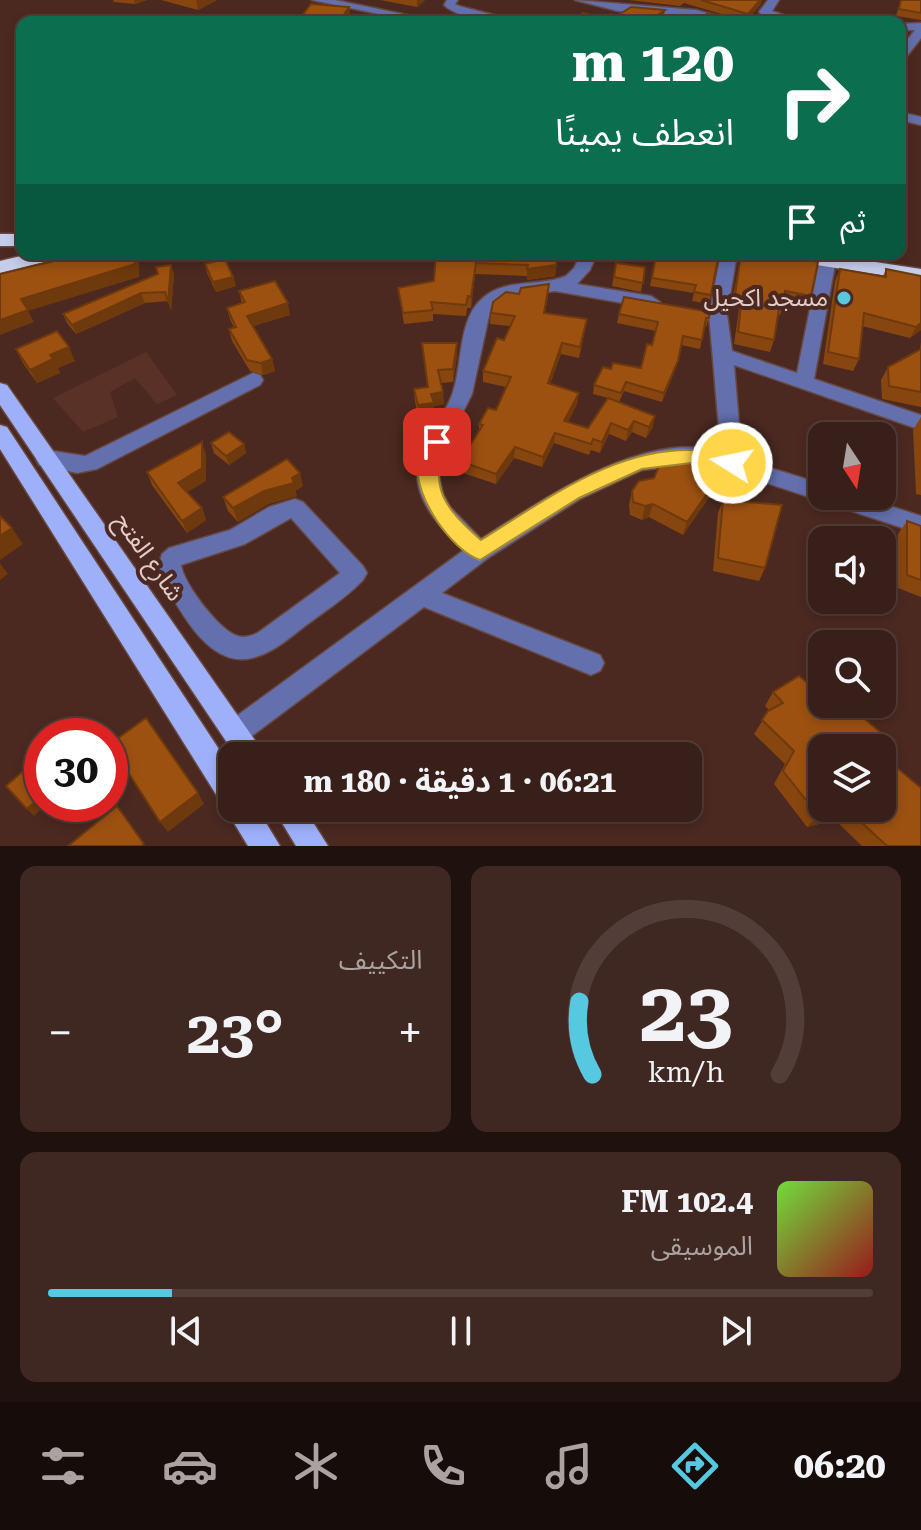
<!DOCTYPE html>
<html lang="ar">
<meta charset="utf-8">
<style>
body{margin:0;font-family:"Roboto Serif","Noto Sans Arabic",serif;background:#3f2722;color:#f1f3f6;direction:rtl;height:100vh;display:flex;flex-direction:column;font-size:30px;white-space:nowrap}
*{box-sizing:border-box;margin:0}
p{font-size:26px;color:#aba2a2}
.icon{flex:none;width:44px;height:44px;fill:none;stroke:currentColor;stroke-width:2;stroke-linecap:round;stroke-linejoin:round}
.map{position:relative;height:846px;overflow:hidden;direction:ltr}
.details{display:flex;flex-direction:column;gap:20px;padding:20px;background:#1f110e;flex:1}
.details>*{flex:none}
.hud{position:absolute;left:16px;top:16px;width:890px;height:244px;border-radius:16px;box-shadow:0 4px 12px #0003,0 0 0 2px #523d38;direction:rtl;background:#0b6e4f;color:#fff;overflow:hidden}
.needle{width:52px;rotate:168deg}
.controls{position:absolute;left:808px;top:422px;display:grid;gap:16px}
.controls a{display:grid;place-items:center;width:88px;height:88px;border-radius:16px;background:#381f19;box-shadow:0 4px 12px #0003,0 0 0 2px #523d38;font-size:40px}
.speed{position:absolute;left:24px;top:718px;display:flex;gap:16px;font-size:40px;font-weight:700;text-align:center}
.speed>*{display:grid;place-content:center;width:104px;height:104px;border-radius:50%;background:#381f19;box-shadow:0 4px 12px #0003,0 0 0 2px #523d38;line-height:1}
.speed .limit{border:12px solid #d22;background:#fff;color:#111}
.pin{position:absolute;display:grid;place-items:center;width:68px;height:68px;color:#fff;margin:-34px;border-radius:16px;box-shadow:0 4px 12px #0006}
.me{position:absolute;width:88px;margin:-44px;rotate:280deg;stroke-linejoin:round;filter:drop-shadow(0 0 6px #0008)}
.turn{display:flex;align-items:center;gap:28px;height:168px;padding:0 40px;font-size:36px}
.turn .icon{width:104px;height:104px;stroke-width:2.5}
.turn b{display:block;font-size:56px;line-height:68px}
.then{display:flex;align-items:center;height:76px;padding:0 40px;background:#0003;gap:16px;font-size:30px}
.big{font-size:60px;font-weight:700;line-height:1.1}
.details .widget{flex:1;display:flex;flex-direction:column;justify-content:center;gap:12px;min-width:0;padding:0 28px;border-radius:16px;background:#3f2722}
.details .dial{align-items:center;gap:0}
.dial svg{height:208px;overflow:visible;fill:none;stroke:#523d38;stroke-width:7;stroke-linecap:round;text-anchor:middle}
.dial text{fill:#f1f3f6;stroke:none}
.song{display:flex;align-items:center;gap:24px}
.cover{width:96px;height:96px;border-radius:12px;background:linear-gradient(135deg,hsl(100 70% 55%),hsl(0 70% 35%))}
.played{height:8px;border-radius:4px;background:linear-gradient(90deg,#56c9e1 15%,#523d38 15%)}
.keys{display:flex;justify-content:space-around;direction:ltr}
.heat{display:flex;justify-content:space-between;align-items:center;font-size:44px;direction:ltr}
.details .tiles{flex:1;display:grid;gap:20px;grid-template-columns:1fr 1fr}
.widget:last-child{grid-column:span 2}
.trip{position:absolute;left:218px;top:742px;width:484px;height:80px;border-radius:16px;background:#381f19;box-shadow:0 4px 12px #0003,0 0 0 2px #523d38;font-weight:700;line-height:80px;text-align:center;direction:rtl}
.tabs{display:flex;height:128px;justify-content:space-around;align-items:center;background:#160c0a;color:#aba2a2}
.tabs .icon{width:56px;height:56px}
.tabs .on{color:#56c9e1}
.tabs b{font-size:36px;color:#f1f3f6}
.map>svg:first-child{display:block}
</style>
<div class="map">
<svg width="921" height="846" viewBox="0 0 921 846">
<rect width="100%" height="100%" fill="#4b2921"/>
<!-- built -->
<path fill="#593127" d="M146,352L177,395L157,404L135,378L110,392L118,417L83,432L53,398Z"/>
<g fill="none" stroke-linecap="round" stroke-linejoin="round">
<!-- minor casing -->
<g stroke="#67473f" stroke-width="3">
<g id="minor">
<path d="M312,0H335L441,22H417Z"/>
<path d="M447,0H458L455,4L459,6L521,22C498,22 461,21 444,5Z"/>
<path d="M575,0L696,10L740,22L618,11Z"/>
<path d="M768,0H779L772,11L804,22H786L761,14L759,12Z"/>
<path d="M921,23V38L904,60L900,61V49L915,30H900V24Z"/>
<path d="M900,112L921,117V125L900,120Z"/>
<path d="M581,254H597L590,270L577,284L651,296L660,302L651,308L555,291L508,297L490,311L472,394L444,450L438,472L443,494L450,507L481,539C543,500 645,428 721,452L709,314L721,254H737L727,314L732,351L797,373L820,259L822,256H834L836,259L814,379L921,415V430L734,365L742,459L822,484V496H859L921,516V534L712,465L691,464L642,470L580,499L488,558L442,593L600,655L604,663L600,671L591,675L424,607L245,741L236,745L227,741L223,732L227,723L464,550C443,531 417,504 417,473C418,444 442,421 452,395C463,366 457,318 484,297C507,278 539,287 566,276L574,268Z"/>
<path d="M253,373L260,375L263,380L260,385L97,469L77,473L39,465L36,459L39,453L53,451L85,456Z"/>
<path d="M295,499L303,502L363,566L367,573L363,580C346,598 325,611 305,626C288,639 273,653 252,658C208,669 178,607 161,577L157,570L162,554L169,548L230,530L269,507ZM291,518L340,573L259,632C252,636 244,639 235,635C217,627 184,584 181,565L245,544Z"/>
</g>
</g>
<!-- major casing -->
<g stroke="#67473f" stroke-width="3">
<g id="major">
<path d="M0,383L7,385L266,756H236L0,405Z"/>
<path d="M0,425L7,427L232,769V808H257L280,846H248L231,818L228,806L222,804L0,449Z"/>
<path d="M273,808H304L328,846H296Z"/>
</g>
</g>
<!-- highway casing -->
<g stroke="#67473f" stroke-width="3">
<g id="highway">
<rect x="0" y="234" width="22" height="12"/>
<path d="M29,254H63L60,258L0,273V261Z"/>
<path d="M774,254H823L921,269V281L784,260Z"/>
</g>
</g>
<!-- minor -->
<use href="#minor" fill="#6370ad" fill-rule="evenodd"/>
<!-- major -->
<use href="#major" fill="#9fb0fb" fill-rule="evenodd"/>
<!-- highway -->
<use href="#highway" fill="#c5cdeb" fill-rule="evenodd"/>
</g>
<!-- wall -->
<g fill="#87460f">
<path d="M113,0H147L135,4L114,2Z"/>
<path d="M161,0H217L198,10Z"/>
<path d="M380,0H425L417,7Z"/>
<path d="M629,0H762L760,5L746,21L739,19L738,22H696L728,16L684,3L680,6Z"/>
<path d="M901,0H921V20L896,16Z"/>
<path d="M349,7L350,19L348,22H303L302,16Z"/>
<path d="M665,10L663,18L658,22H573Z"/>
<path d="M436,254H558L555,276L527,280V276L475,274L471,308H467L466,316L433,314V321L404,324L398,288L434,281Z"/>
<path d="M741,254L811,296L807,308L784,303L780,315L778,314L774,340L770,352L734,344L739,309L731,307Z"/>
<path d="M656,255L687,260L711,295L709,304L692,301L694,293L650,286Z"/>
<path d="M616,263L645,267L641,292L612,286Z"/>
<path d="M205,264L233,277L236,286L216,292L207,273Z"/>
<path d="M171,265L174,275L171,311L168,301L145,303L76,334L67,323L63,314L158,274Z"/>
<path d="M840,269L883,276L886,269L921,276V330L910,338L862,326L859,359L853,371L823,364L835,281Z"/>
<path d="M239,291L290,315L253,326L272,359L275,371L263,375L250,371L232,341L229,329L234,328L230,319L227,308L242,303Z"/>
<path d="M519,294L548,295L545,313L585,330L579,358L561,354L550,384L579,393L577,404L568,422L588,428L608,398L593,394L594,385L611,369L641,368L652,345L656,331L617,323L619,314L709,318L706,327H704L700,349L681,345L675,370L662,402L624,391L619,402L612,400L653,427L646,438L632,432L626,441L609,434L600,453L591,450L589,455L554,443L542,467L514,458L496,484L460,472V461L479,431V424L496,410L506,387L483,382V371L504,340L510,326L490,324L491,313Z"/>
<path d="M921,342V407L882,399L881,380L888,367L920,350Z"/>
<path d="M422,343H457V355L453,382L441,383L444,404L434,406V416L419,418L415,402L414,389L427,387Z"/>
<path d="M16,349L75,361L58,368L60,373L37,383L23,363Z"/>
<path d="M921,417V495L916,494L913,430Z"/>
<path d="M211,443L244,444L246,453L229,465L214,453Z"/>
<path d="M206,455V481L187,492L202,508L206,520L187,533L152,485L147,472Z"/>
<path d="M303,486L295,491L297,496L268,504L238,522L228,511L223,497Z"/>
<path d="M714,490L683,535L649,517L642,520L630,515L629,505L632,491Z"/>
<path d="M723,500L765,568L759,581L713,571L718,513Z"/>
<path d="M907,521L921,526V597L898,588V534Z"/>
<path d="M773,692L822,748L921,846H862L835,820L807,827L774,784L785,764L754,734L769,710L765,706Z"/>
</g>
<!-- shaded-wall -->
<g fill="#6e390c">
<path d="M134,0H147L135,4Z"/>
<path d="M196,0H217L198,10Z"/>
<path d="M417,0H425L417,7Z"/>
<path d="M760,0H762L760,5L746,21L748,14Z"/>
<path d="M349,7L350,19L348,22H341V19Z"/>
<path d="M665,10L663,18L658,22H651L652,19Z"/>
<path d="M136,254L139,263V277L28,311L34,322L0,335V320L21,299Z"/>
<path d="M558,254L555,276L527,280V269Z"/>
<path d="M476,263L475,274L471,308V297Z"/>
<path d="M171,265L174,275L171,311L168,302Z"/>
<path d="M233,277L236,286L216,292L213,282Z"/>
<path d="M141,293L145,303L76,334L72,325Z"/>
<path d="M288,303L290,315L249,327L247,316Z"/>
<path d="M921,323V330L910,338L916,327Z"/>
<path d="M457,343V355L453,382V369Z"/>
<path d="M562,343L561,354L546,394L548,383Z"/>
<path d="M69,347L75,361L58,368L60,373L37,383L30,370L50,355Z"/>
<path d="M272,359L275,371L263,375L261,363Z"/>
<path d="M678,361L675,370L662,402L664,393Z"/>
<path d="M443,392L444,404L434,406V416L419,418L418,405L431,394Z"/>
<path d="M579,393L577,404L563,432L564,421Z"/>
<path d="M655,416L653,427L646,438L649,427Z"/>
<path d="M634,421L632,432L626,441L628,430Z"/>
<path d="M611,423L609,434L600,453L602,442Z"/>
<path d="M555,433L554,443L542,467L543,457Z"/>
<path d="M202,442L206,455V481L182,495L178,483Z"/>
<path d="M244,444L246,453L229,465L226,456Z"/>
<path d="M515,447L514,458L496,484V474Z"/>
<path d="M300,473L303,486L295,491L297,496L268,504L238,522L233,508L264,491Z"/>
<path d="M719,477L714,490L683,535L687,522Z"/>
<path d="M653,504L649,517L642,520L645,506Z"/>
<path d="M202,508L206,520L187,533L182,521Z"/>
<path d="M12,528L23,544L0,560V536Z"/>
<path d="M0,563L8,574L0,580Z"/>
<path d="M198,793L204,804L168,832L160,822Z"/>
<path d="M42,796V804H47L34,816L27,809Z"/>
<path d="M846,808L835,820L807,827L818,815Z"/>
</g>
<!-- building -->
<g fill="#9d5111" stroke="#6e390c" stroke-width="2">
<path d="M701,0H760L748,14Z"/>
<path d="M901,0H921V13L899,9Z"/>
<path d="M311,4L349,7L341,19L302,16Z"/>
<path d="M631,7L665,10L652,19L639,16L632,22H573L583,13L605,18L610,14L617,16Z"/>
<path d="M404,14L441,22H393Z"/>
<path d="M707,14L739,17L733,22L697,21Z"/>
<path d="M108,254H135V264L21,299L28,310L0,320V274L54,261Z"/>
<path d="M436,254H558L556,265L527,269L528,265L476,263L471,297L468,296L466,305L431,302L433,310L403,313L398,288L434,281Z"/>
<path d="M688,254L718,258L711,295L694,292L696,285L652,278L656,255L687,260Z"/>
<path d="M741,254H781L818,262L811,296L785,291V303L780,302L774,340L738,332L742,297L735,295Z"/>
<path d="M225,259L233,277L213,282L205,264Z"/>
<path d="M616,263L645,267L643,283L614,277Z"/>
<path d="M171,265L168,302L165,292L141,293L72,325L63,314L158,274L156,267Z"/>
<path d="M840,269L886,277V269L921,276V323L916,327L864,313L859,359L828,352Z"/>
<path d="M275,281L288,303L247,316L272,359L261,363L247,360L229,329L236,327L227,308L245,302L239,291Z"/>
<path d="M549,284L544,313L587,319L580,347L562,343L548,383L579,393L564,421L588,428L608,398L655,416L649,427L634,421L628,430L611,423L602,442L593,439L591,444L555,433L543,457L515,447L496,474L460,461L483,425L479,424L488,408L496,410L511,377L483,371L497,338L504,340L515,316L491,313L493,302L506,292L519,294L521,288Z"/>
<path d="M624,297L710,312L709,318H706L702,340L683,336L678,361L664,393L626,382L621,393L594,385L603,367L611,369L613,363L641,368L647,344L652,345L658,322L619,314Z"/>
<path d="M57,331L69,347L50,355L53,359L30,370L16,349Z"/>
<path d="M422,343H457L453,369L438,370L443,392L431,394L434,403L418,405L414,389L428,387Z"/>
<path d="M921,349V392L889,386L888,367Z"/>
<path d="M229,432L244,444L226,456L211,443Z"/>
<path d="M202,442V468L178,483L202,508L182,521L147,472Z"/>
<path d="M287,459L300,473L292,478L294,483L264,491L233,508L223,497Z"/>
<path d="M683,459L719,477L687,522L653,504L645,506L633,502L632,491L639,481L654,478L659,466Z"/>
<path d="M723,500L782,505L765,568L718,558Z"/>
<path d="M0,516L12,528L0,536Z"/>
<path d="M907,521L921,526V580L907,575Z"/>
<path d="M799,676L822,695V704H832L840,711L847,704L886,737L877,748H822V808H846L818,815L783,771L794,751L762,720L768,711L783,703L773,692Z"/>
<path d="M146,718L198,793L160,822L110,744Z"/>
<path d="M882,755L921,788V846H887L846,808H882Z"/>
<path d="M38,758L42,762V796L27,809L6,786Z"/>
<path d="M117,806L144,844L141,846H68Z"/>
</g>
<!-- route -->
<path fill="#ffd54a" stroke="#a68a30" stroke-width="2" d="M437,435L447,442C427,488 446,509 481,540C550,497 627,438 714,452C724,454 736,453 741,463L732,470L691,463L642,469L579,498L480,560C451,550 415,497 418,467C419,457 426,446 431,437Z"/>
<!-- markers -->
<circle fill="#56c9e1" stroke="#4b2921" stroke-width="3" cx="844" cy="298" r="8"/>
<g text-anchor="middle" stroke-width="8" stroke-linejoin="round" paint-order="stroke">
<!-- poi labels -->
<g font-size="24" fill="#e4cdc8" stroke="#4b2921" text-anchor="end">
<text x="828" y="306">مسجد اكحيل</text>
</g>
<!-- street labels -->
<g font-size="24" fill="#e4cdc8" stroke="#4b2921">
<text transform="translate(149 557) rotate(55)" y="8">شارع الفتح</text>
</g>
</g>
</svg>
<div class="controls">
<a><svg class="needle" viewBox="-14 -14 28 28"><path d="M0-13l5 13h-10z" fill="#e53935"/><path d="M0 13l5-13h-10z" fill="#aba2a2"/></svg></a>
<a><svg class="icon" aria-label="sound" viewBox="0 0 24 24"><path d="M4 9h4l5-4v14l-5-4H4zM17 9q2 3 0 6"/></svg></a>
<a><svg class="icon" aria-label="search" viewBox="0 0 24 24"><circle cx="10" cy="10" r="6"/><path d="M15 15l6 6"/></svg></a>
<a><svg class="icon" aria-label="layers" viewBox="0 0 24 24"><path d="M12 4l9 5-9 5-9-5zM3 14l9 5 9-5"/></svg></a>
</div>
<div class="speed"><div class="limit">30</div></div>
<div class="pin" style="left:437px;top:442px;background:#d93025"><svg class="icon" aria-label="arrive" viewBox="0 0 24 24"><path d="M6 21V4h12l-3 4 3 4H6"/></svg></div>
<svg class="me" style="left:732px;top:463px" viewBox="-20 -20 40 40"><circle r="17" fill="#ffd54a" stroke="#fff" stroke-width="3"/><path d="M0-11L8 9 0 5-8 9z" fill="#fff"/></svg>
<div class="trip">06:21 · 1 دقيقة · 180 m</div>
<div class="hud">
<div class="turn"><svg class="icon" aria-label="right" viewBox="0 0 24 24"><path d="M7 20v-9h11M14 6l5 5-5 5"/></svg><div><b>120 m</b>انعطف يمينًا</div></div>
<div class="then">ثم<svg class="icon" aria-label="arrive" viewBox="0 0 24 24"><path d="M6 21V4h12l-3 4 3 4H6"/></svg></div>
</div>
</div>
<section class="details">
<div class="tiles">
<div class="widget dial"><svg viewBox="0 0 100 80">
<path d="M14 69A42 42 0 1 1 86 69"/>
<path d="M14 69A42 42 0 0 1 9 41" stroke="#56c9e1"/>
<text x="50" y="56" font-size="32" font-weight="700">23</text>
<text x="50" y="72" font-size="11">km/h</text>
</svg></div>
<div class="widget"><p>التكييف</p>
<div class="heat"><a>−</a><b class="big">23°</b><a>+</a></div>
</div>
<div class="widget">
<div class="song"><i class="cover"></i><div><b>102.4 FM</b><p>الموسيقى</p></div></div>
<div class="played"></div>
<div class="keys"><svg class="icon" aria-label="previous" viewBox="0 0 24 24"><path d="M18 5L8 12l10 7zM5 5v14"/></svg><svg class="icon" aria-label="pause" viewBox="0 0 24 24"><path d="M8 5v14M16 5v14"/></svg><svg class="icon" aria-label="next" viewBox="0 0 24 24"><path d="M6 5l10 7-10 7zM19 5v14"/></svg></div>
</div>
</div>
</section>
<nav class="tabs">
<b>06:20</b>
<svg class="icon on" aria-label="directions" viewBox="0 0 24 24"><path d="M12 3l9 9-9 9-9-9zM9 14v-3h6M13 9l2 2-2 2"/></svg>
<svg class="icon" aria-label="music" viewBox="0 0 24 24"><path d="M9 18V5l10-2v13"/><circle cx="6" cy="18" r="3"/><circle cx="16" cy="16" r="3"/></svg>
<svg class="icon" aria-label="phone" viewBox="0 0 24 24"><path d="M5 4h4l2 5-3 2q2 4 5 5l2-3 5 2v4C11 20 4 13 5 4z"/></svg>
<svg class="icon" aria-label="climate" viewBox="0 0 24 24"><path d="M12 3v18M4 7l16 10M4 17L20 7"/></svg>
<svg class="icon" aria-label="car" viewBox="0 0 24 24"><path d="M5 17H2v-5l4-1 3-4h7l3 4 3 1v5h-3M9 17h6M6 11h13"/><circle cx="7" cy="17" r="2"/><circle cx="17" cy="17" r="2"/></svg>
<svg class="icon" aria-label="filters" viewBox="0 0 24 24"><path d="M4 7h16M4 17h16"/><circle cx="9" cy="7" r="2"/><circle cx="15" cy="17" r="2"/></svg>
</nav>
